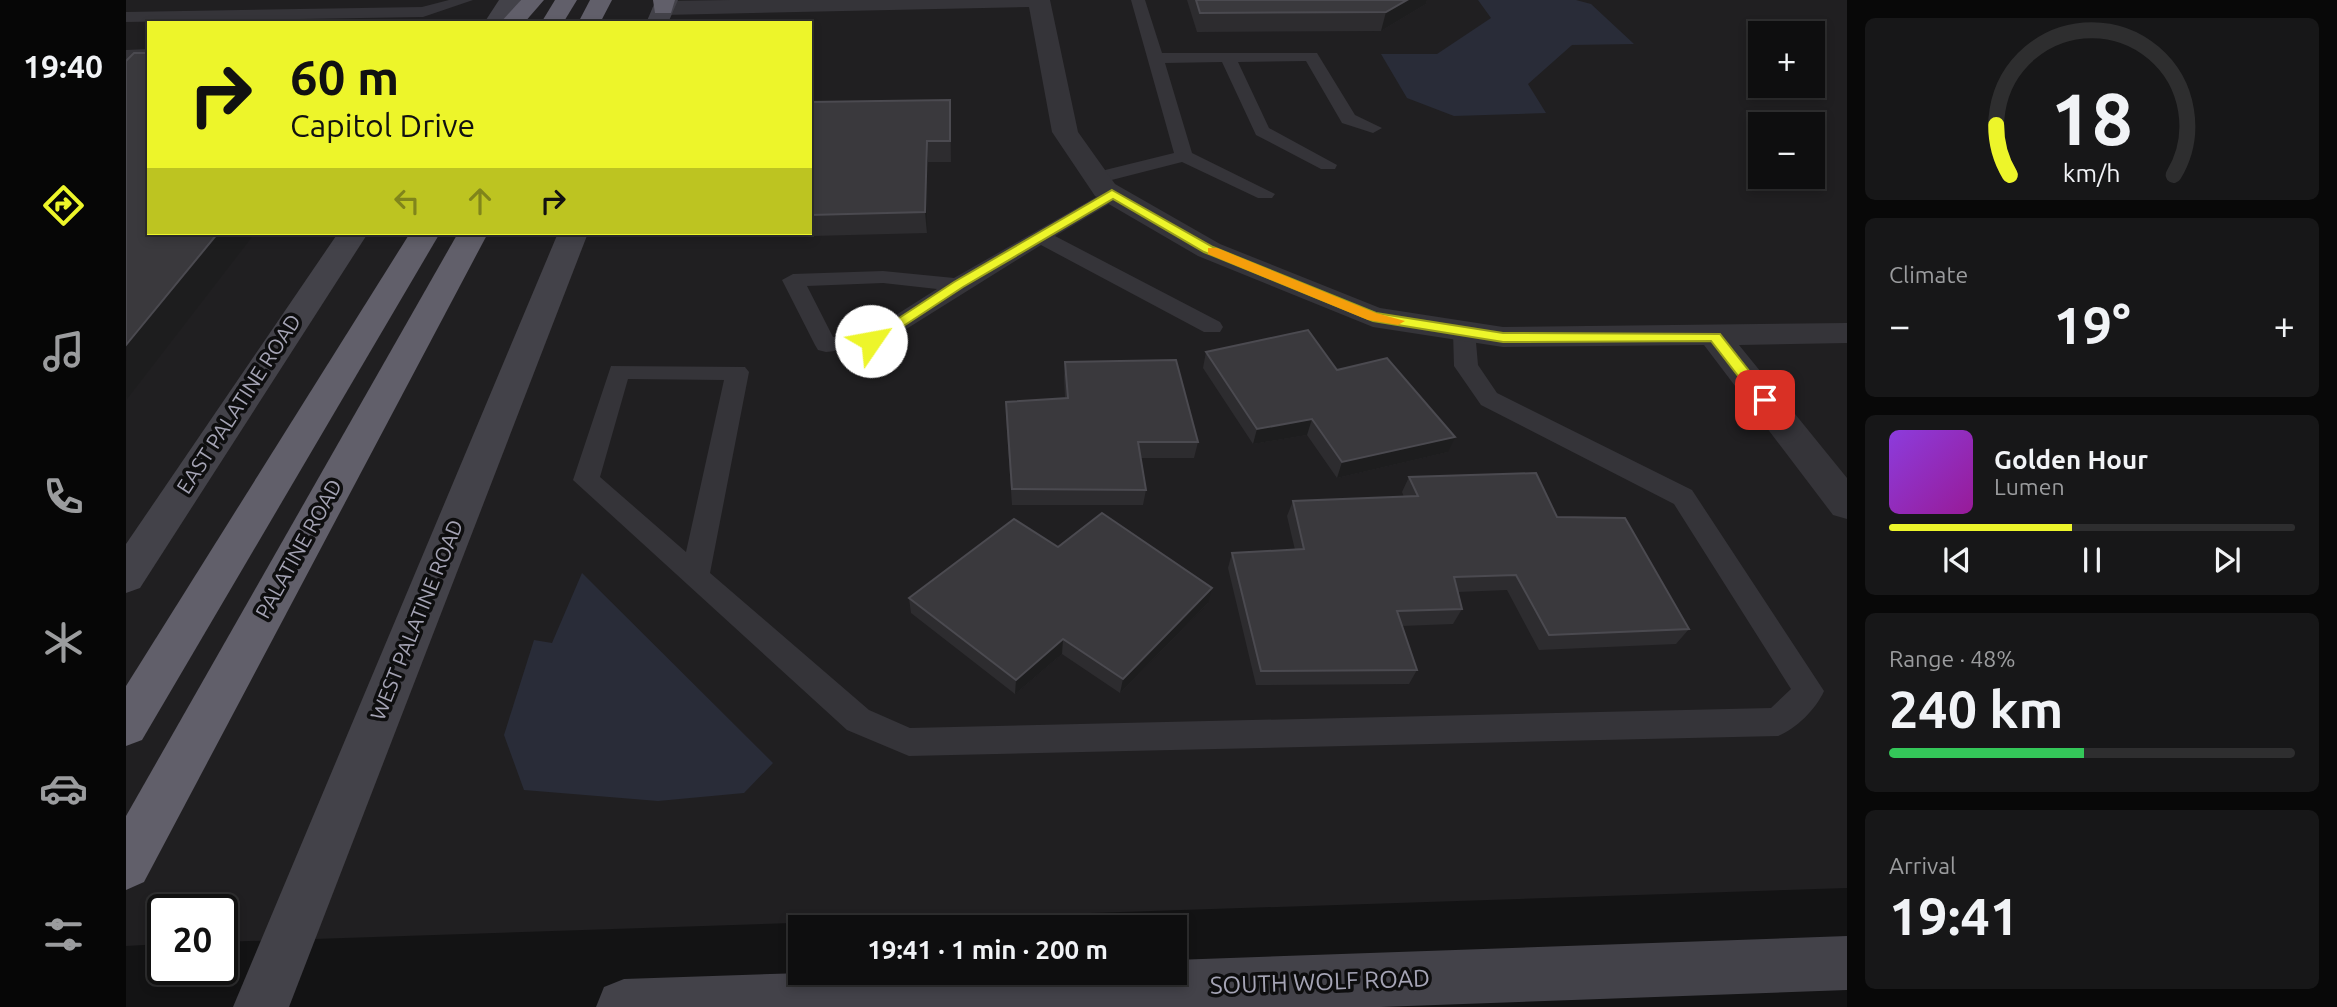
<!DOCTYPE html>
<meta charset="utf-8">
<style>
body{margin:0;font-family:Ubuntu,sans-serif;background:#171718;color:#f1f3f6;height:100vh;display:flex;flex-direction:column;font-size:26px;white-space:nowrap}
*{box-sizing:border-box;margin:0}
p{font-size:23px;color:#9b9c9e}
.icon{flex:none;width:38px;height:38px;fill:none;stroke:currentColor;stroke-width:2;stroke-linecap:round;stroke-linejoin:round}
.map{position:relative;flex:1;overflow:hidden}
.drawer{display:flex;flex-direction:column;gap:18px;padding:18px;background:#080808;width:490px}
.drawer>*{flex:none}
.guide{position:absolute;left:21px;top:21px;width:665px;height:214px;border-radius:0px;box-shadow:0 4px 10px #0003,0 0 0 2px #2e2e2f;background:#edf52a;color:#111;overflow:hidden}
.tools{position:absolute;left:1622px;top:21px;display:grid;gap:14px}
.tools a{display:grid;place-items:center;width:77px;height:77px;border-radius:0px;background:#0e0e0f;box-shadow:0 4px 10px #0003,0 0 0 2px #2e2e2f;font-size:35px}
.speed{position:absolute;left:21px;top:894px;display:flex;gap:14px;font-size:35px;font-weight:700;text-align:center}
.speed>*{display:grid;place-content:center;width:91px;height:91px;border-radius:50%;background:#0e0e0f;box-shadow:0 4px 10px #0003,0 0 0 2px #2e2e2f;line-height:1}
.speed .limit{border:4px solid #111;border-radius:10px;background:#fff;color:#111}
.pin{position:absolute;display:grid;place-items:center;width:60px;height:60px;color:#fff;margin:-30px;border-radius:14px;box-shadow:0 4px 10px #0006}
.me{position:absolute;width:77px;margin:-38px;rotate:57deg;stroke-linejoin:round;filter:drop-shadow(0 0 5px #0008)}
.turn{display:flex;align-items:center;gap:24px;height:147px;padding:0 28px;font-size:32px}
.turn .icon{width:91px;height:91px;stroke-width:2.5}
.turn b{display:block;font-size:49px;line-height:60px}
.lanes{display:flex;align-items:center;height:66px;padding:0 28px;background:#0003;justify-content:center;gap:35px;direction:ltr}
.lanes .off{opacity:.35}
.big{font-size:52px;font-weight:700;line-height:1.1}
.drawer .widget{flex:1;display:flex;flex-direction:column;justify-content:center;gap:10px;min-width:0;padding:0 24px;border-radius:10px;background:#171718}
.drawer .dial{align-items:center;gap:0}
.dial svg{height:182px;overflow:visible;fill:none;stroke:#2e2e2f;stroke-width:7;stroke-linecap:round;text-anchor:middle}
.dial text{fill:#f1f3f6;stroke:none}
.song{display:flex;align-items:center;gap:21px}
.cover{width:84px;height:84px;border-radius:10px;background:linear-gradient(135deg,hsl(270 70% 55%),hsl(300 70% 35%))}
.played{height:7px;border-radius:4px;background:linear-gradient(90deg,#edf52a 45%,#2e2e2f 45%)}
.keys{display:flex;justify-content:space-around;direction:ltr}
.heat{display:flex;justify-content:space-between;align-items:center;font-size:38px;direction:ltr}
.charge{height:10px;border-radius:5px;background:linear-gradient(90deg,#34c759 48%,#2e2e2f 0)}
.trip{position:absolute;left:662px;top:915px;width:399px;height:70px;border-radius:0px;background:#0e0e0f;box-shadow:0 4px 10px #0003,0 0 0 2px #2e2e2f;font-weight:700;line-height:70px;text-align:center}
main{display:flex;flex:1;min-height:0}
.tabs{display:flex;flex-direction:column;width:126px;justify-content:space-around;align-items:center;background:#060606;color:#9b9c9e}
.tabs .icon{width:49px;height:49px}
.tabs .current{color:#edf52a}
.tabs b{font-size:32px;color:#f1f3f6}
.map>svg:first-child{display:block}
</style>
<main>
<nav class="tabs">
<b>19:40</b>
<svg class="icon current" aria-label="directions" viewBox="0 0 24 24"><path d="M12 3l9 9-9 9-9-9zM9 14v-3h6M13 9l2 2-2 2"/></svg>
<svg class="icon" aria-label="music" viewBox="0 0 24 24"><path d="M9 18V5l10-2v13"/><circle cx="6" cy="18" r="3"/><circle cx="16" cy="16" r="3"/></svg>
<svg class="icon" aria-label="phone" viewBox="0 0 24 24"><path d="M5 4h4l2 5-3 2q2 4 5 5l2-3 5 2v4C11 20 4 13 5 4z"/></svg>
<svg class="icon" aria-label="climate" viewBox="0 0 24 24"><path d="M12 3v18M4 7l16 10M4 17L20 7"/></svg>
<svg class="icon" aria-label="car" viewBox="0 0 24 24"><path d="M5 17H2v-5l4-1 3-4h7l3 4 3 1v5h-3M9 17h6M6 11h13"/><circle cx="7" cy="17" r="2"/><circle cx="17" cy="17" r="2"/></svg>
<svg class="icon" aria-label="filters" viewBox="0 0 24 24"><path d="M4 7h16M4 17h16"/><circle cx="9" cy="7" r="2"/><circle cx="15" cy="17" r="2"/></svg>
</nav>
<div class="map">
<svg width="1721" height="1007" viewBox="0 0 1721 1007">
<rect width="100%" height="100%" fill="#131314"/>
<!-- built -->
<path fill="#201f21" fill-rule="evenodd" d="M0,0H1721V888L96,942V910H37V944L0,946ZM23,23H684V233H23ZM1634,33H1687V86H1634ZM1634,124H1687V177H1634Z"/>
<!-- water -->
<g fill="#292c38">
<path d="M1352,0H1450L1465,4L1508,44L1446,45L1402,84L1420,113L1328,116L1281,98L1255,54H1311L1365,18Z"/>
<path d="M456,573L647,763L618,793L532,801L398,790L378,735L408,640L426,643Z"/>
</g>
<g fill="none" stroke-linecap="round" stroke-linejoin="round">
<!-- lane -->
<g fill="#353439" fill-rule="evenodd">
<path d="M323,0H347L297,17L0,22V12L296,7Z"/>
<path d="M1005,0H1019L1036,53H1191L1229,115L1256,128L1247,133L1216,123L1180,61L1112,62L1143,128L1211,165L1209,169H1195L1130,135L1096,62L1039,63L1066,153L1149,194L1146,198H1132L1056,162L970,184L963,182L961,178L963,174L1048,153Z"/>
<path d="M23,49V59L0,60V50Z"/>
<path d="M986,188L993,190L996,194L993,198L929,236L1094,322L1097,327L1094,332H1078L915,245L753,346L700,352L692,350L689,345L656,280L667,274L757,271L828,278ZM757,283L811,289L740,334L707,337L681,286Z"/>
<path d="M1338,324L1346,326L1349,331L1352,365L1371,393L1566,490L1698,691C1690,709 1670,729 1652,736L783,756L721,730L447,480L485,366L619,367L623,372L584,573L743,710L784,728L1645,708L1665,689L1548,504L1355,405L1328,366L1327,331L1330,326ZM502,379L598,380L560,552L474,477Z"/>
</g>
<!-- street -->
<path fill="#353439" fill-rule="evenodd" d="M604,0H924L952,132L989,184L1094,244L1254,308L1377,327L1721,323V343L1613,345L1721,478V519L1707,515L1578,345L1377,347L1247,327L1072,256L969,196L965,190L926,132L903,7L537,15L526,8L537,1Z"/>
<!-- secondary -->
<g fill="#434249" fill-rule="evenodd">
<path d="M373,0H395L380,23H358Z"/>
<path d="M530,0H552L542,23H520Z"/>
<path d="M212,233H242L14,588L0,593V544Z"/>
<path d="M432,233H462L163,1007H107Z"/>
<path d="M1721,936V990L1254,1007H470L478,987L498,979L677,973H1048V960Z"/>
</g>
<!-- highway -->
<g fill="#615f6a" fill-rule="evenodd">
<path d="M395,0H418L398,23H374Z"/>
<path d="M429,0H451L437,23H415Z"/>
<path d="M464,0H486L474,23H452Z"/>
<path d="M527,0H549L545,13H529Z"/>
<path d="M284,233H314L16,740L0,746V686Z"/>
<path d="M332,233H362L18,882L0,890V816Z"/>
</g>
</g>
<!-- wall -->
<g fill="#2d2c2f">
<path d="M1061,0H1301L1300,4L1255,31L1071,32Z"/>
<path d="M824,100L825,162H802L801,233L648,237L647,233H684V102Z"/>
<path d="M1080,352L1211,370L1322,452L1211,478L1181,435L1127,444L1077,368Z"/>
<path d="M939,362L1072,442L1068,458H1015L1020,490L1017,505H886L880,417V402L939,398L938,377Z"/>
<path d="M1283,477L1431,517L1563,629L1550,644L1413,650L1381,590L1332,592L1336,609L1327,624L1276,626L1291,670L1283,684L1130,685L1102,568L1106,553L1169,550L1161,516L1167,501L1278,497L1276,492Z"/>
<path d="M932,547L1082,603L994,693L936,654L889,694L785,613L783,598Z"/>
</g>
<!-- shaded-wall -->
<g fill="#1d1d1e">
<path d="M1281,0H1301L1300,4L1255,31L1260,12Z"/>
<path d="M801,141L802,162L801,233L799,212Z"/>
<path d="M92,233H129L1,399L0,345Z"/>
<path d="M1186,419L1181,435L1127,444L1131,429Z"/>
<path d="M1329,437L1322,452L1211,478L1216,462Z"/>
<path d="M1086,588L1082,603L994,693L997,679Z"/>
<path d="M937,639L936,654L889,694L890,680Z"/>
</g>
<!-- building -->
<g fill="#3a393d" stroke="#4b4a50" stroke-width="2">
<path d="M1070,0H1281L1260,12L1074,13Z"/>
<path d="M8,53H23V233H92L0,345V61Z"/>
<path d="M824,100V141H801L799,212L684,215V102Z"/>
<path d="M1182,330L1211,370L1261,358L1329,437L1216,462L1186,419L1131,429L1080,352Z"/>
<path d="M1050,360L1072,442H1012L1020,490L886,489L880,402L942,398L939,362Z"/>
<path d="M1410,473L1431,517L1499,518L1563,629L1423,635L1390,575L1328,577L1336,609L1271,611L1291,670L1135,671L1106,553L1178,549L1167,501L1292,496L1283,477Z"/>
<path d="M976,513L1086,588L997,679L937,639L890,680L783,598L888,519L932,547Z"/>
</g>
<!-- route -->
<path fill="#edf52a" stroke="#9a9f1b" stroke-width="2" d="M986,190L1087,247L1250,313L1377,333L1594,334L1646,400L1644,403H1633L1585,341L1377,342L1247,321L1078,252L987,199L837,287L750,344H740L738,341L828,282Z"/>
<!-- slow -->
<path fill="#f59e0b" d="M1082,248H1091L1250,313L1279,321L1272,325L1242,320L1082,254Z"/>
<g text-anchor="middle" stroke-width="7" stroke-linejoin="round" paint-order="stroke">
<!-- street labels -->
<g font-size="21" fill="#a5a4b5" stroke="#0e0e0f">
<text transform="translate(113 404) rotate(-57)" y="7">EAST PALATINE ROAD</text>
<text transform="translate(173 549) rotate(-61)" y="7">PALATINE ROAD</text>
<text transform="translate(291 620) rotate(-68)" y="7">WEST PALATINE ROAD</text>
</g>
<!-- near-street labels -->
<g font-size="24" fill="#a5a4b5" stroke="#0e0e0f">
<text transform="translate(1194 982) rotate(-2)" y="8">SOUTH WOLF ROAD</text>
</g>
</g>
</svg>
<div class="tools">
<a>+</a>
<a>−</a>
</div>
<div class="speed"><div class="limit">20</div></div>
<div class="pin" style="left:1639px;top:400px;background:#d93025"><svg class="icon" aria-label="arrive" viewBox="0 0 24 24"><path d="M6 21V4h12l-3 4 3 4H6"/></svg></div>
<svg class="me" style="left:745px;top:341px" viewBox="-20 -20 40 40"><circle r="19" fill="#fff"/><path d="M0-13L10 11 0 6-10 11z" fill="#edf52a"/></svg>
<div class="trip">19:41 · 1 min · 200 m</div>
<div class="guide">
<div class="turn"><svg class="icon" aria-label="right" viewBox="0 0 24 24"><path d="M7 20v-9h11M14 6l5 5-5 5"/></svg><div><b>60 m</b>Capitol Drive</div></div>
<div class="lanes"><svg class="icon off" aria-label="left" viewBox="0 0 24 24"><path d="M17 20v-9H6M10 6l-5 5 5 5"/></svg><svg class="icon off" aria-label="ahead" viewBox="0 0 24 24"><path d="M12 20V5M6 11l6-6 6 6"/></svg><svg class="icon" aria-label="right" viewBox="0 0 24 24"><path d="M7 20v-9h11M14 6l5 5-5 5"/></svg></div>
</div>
</div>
<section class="drawer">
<div class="widget dial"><svg viewBox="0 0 100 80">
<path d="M14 69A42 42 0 1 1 86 69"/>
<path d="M14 69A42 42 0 0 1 8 47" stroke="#edf52a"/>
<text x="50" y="56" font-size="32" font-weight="700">18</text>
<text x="50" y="72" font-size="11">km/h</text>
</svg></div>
<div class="widget"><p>Climate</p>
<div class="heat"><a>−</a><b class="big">19°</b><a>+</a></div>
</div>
<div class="widget">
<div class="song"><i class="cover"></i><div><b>Golden Hour</b><p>Lumen</p></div></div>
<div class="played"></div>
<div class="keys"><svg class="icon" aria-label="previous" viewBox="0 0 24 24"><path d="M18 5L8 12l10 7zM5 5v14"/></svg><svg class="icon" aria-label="pause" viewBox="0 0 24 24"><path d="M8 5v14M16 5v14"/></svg><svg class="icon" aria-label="next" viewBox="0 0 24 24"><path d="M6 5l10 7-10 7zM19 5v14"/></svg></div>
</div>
<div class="widget"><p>Range · 48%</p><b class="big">240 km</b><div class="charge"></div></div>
<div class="widget"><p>Arrival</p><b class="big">19:41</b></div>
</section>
</main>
